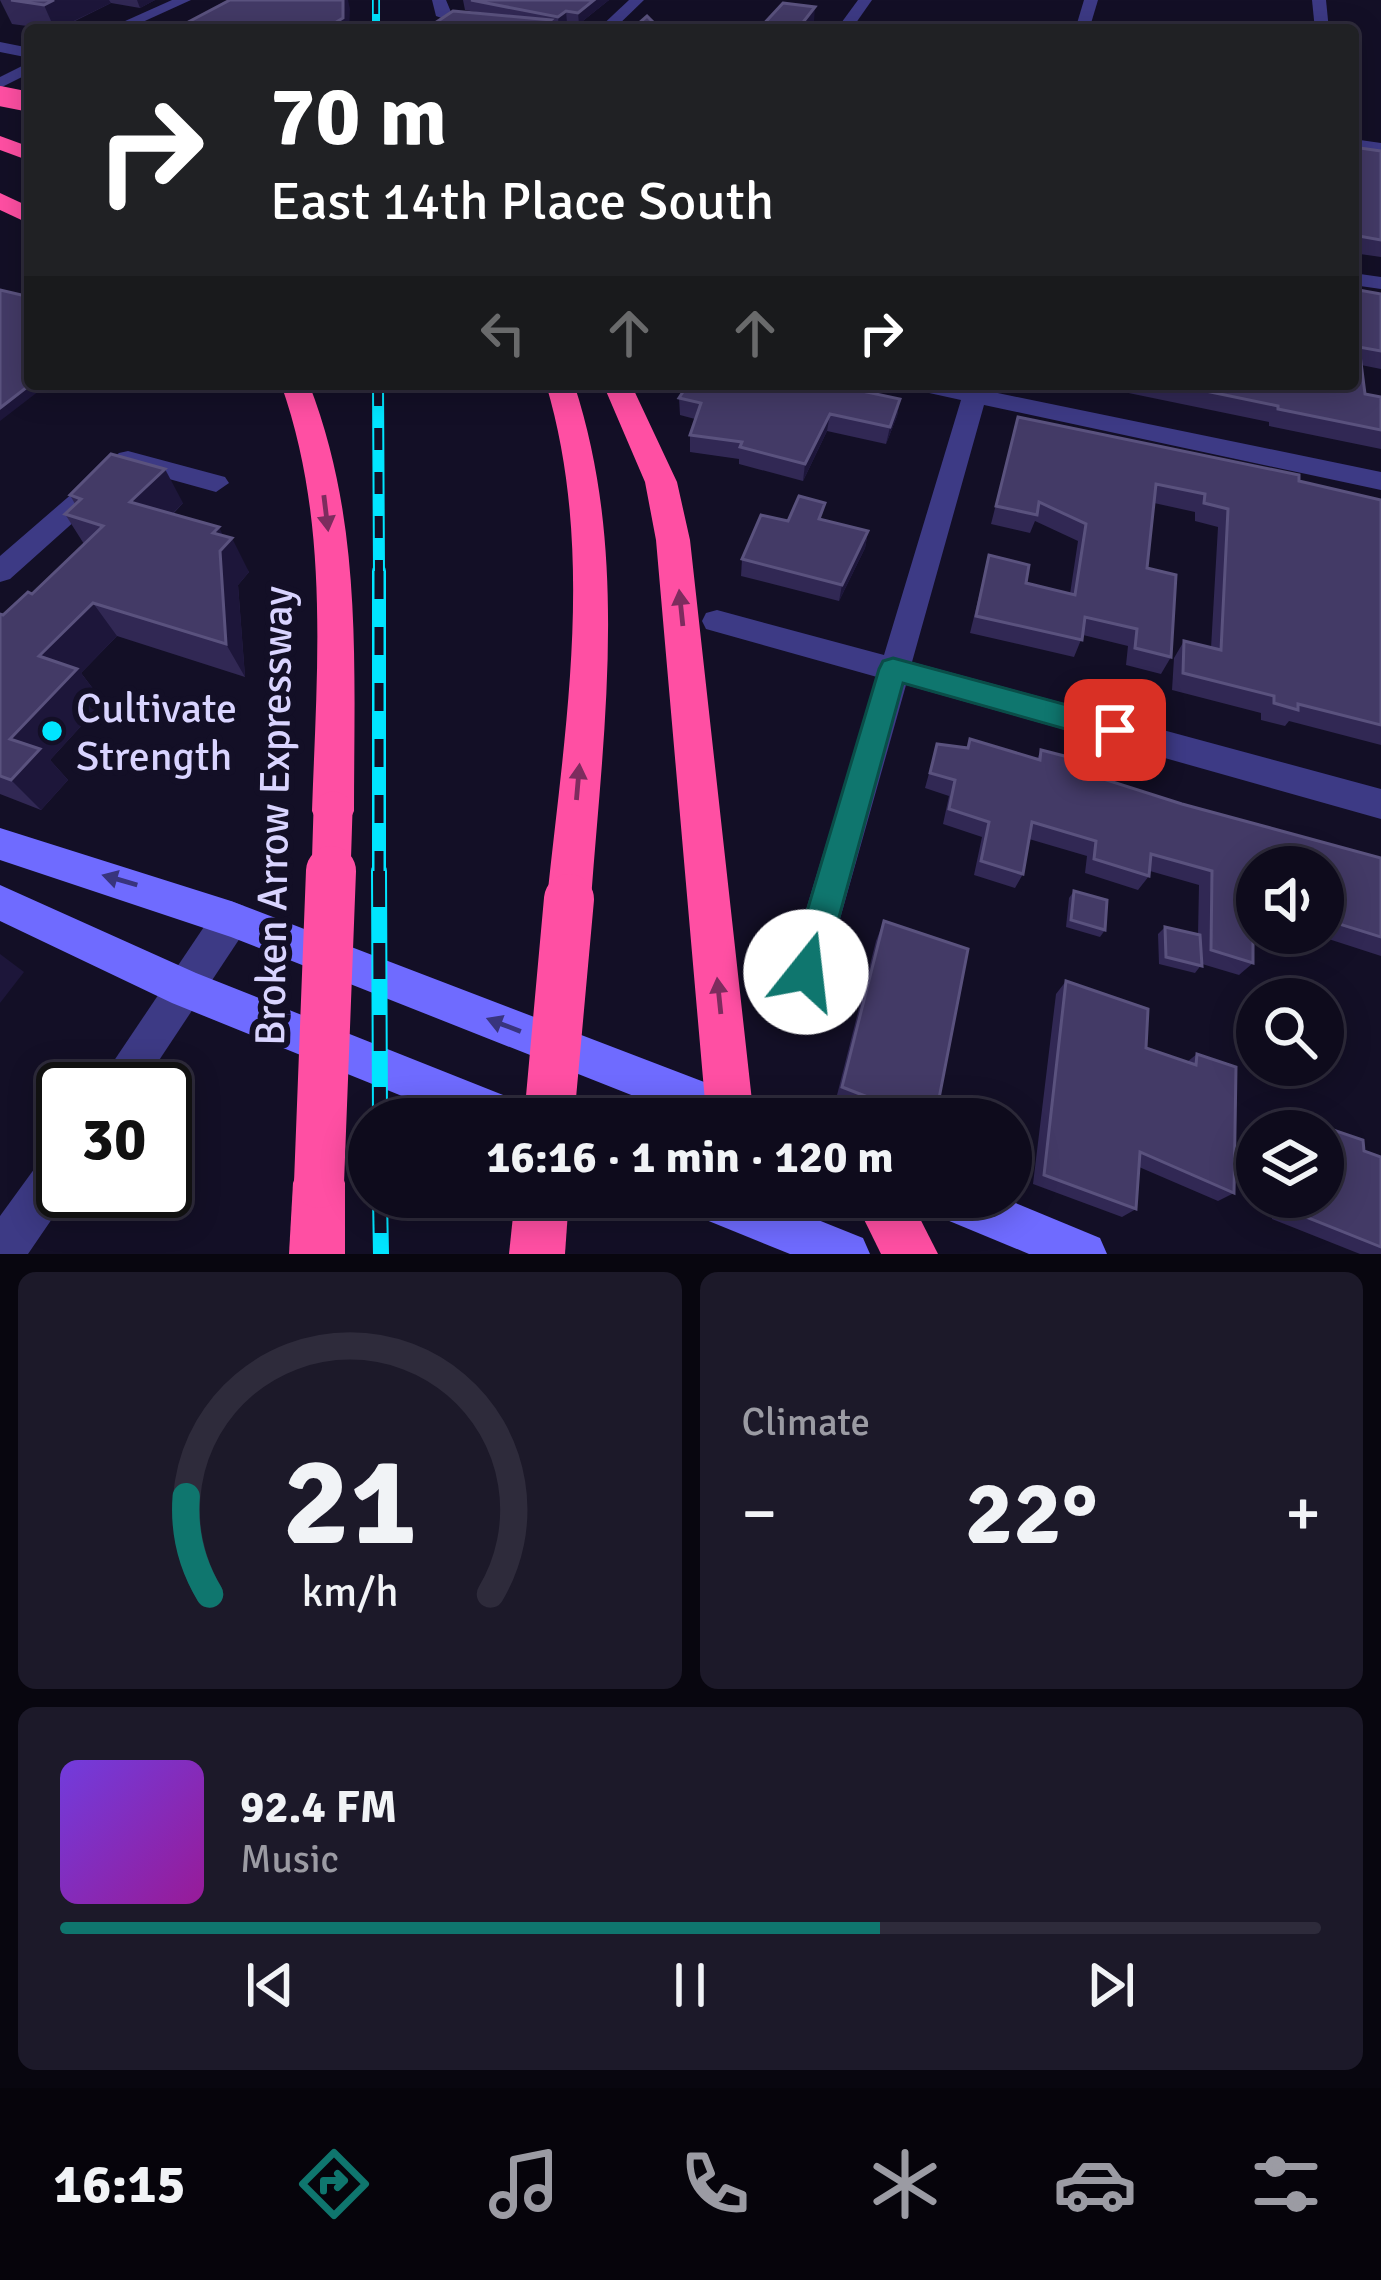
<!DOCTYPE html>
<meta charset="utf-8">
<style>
body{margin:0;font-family:Signika,sans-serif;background:#1c1929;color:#f1f3f6;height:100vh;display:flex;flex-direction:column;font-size:45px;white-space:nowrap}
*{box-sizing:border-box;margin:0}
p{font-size:39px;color:#9b9ba3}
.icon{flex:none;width:66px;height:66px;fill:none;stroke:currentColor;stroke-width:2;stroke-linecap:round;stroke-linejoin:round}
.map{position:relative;height:1254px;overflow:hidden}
.side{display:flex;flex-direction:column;gap:18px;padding:18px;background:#08060f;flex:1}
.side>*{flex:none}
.banner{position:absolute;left:24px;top:24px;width:1335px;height:366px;border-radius:12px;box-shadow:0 6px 30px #0003,0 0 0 3px #2e2b3b;background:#202124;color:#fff;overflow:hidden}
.controls{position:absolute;left:1236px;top:846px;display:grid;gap:24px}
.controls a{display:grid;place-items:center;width:108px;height:108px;border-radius:50%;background:#0e0b1c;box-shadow:0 6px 30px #0003,0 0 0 3px #2e2b3b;font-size:60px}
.speed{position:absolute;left:36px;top:1062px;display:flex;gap:24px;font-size:60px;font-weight:700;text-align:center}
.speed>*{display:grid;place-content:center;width:156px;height:156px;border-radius:50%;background:#0e0b1c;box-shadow:0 6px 30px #0003,0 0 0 3px #2e2b3b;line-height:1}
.speed .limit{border:6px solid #111;border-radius:18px;background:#fff;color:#111}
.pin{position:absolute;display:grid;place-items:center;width:102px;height:102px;color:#fff;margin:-51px;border-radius:24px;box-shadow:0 6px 18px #0006}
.me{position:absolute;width:132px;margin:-66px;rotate:16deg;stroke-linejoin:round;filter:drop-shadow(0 0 9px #0008)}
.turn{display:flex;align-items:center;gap:42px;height:252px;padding:0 48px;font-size:54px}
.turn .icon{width:156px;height:156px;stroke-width:2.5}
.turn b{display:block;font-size:84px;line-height:102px}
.lanes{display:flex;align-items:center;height:114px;padding:0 48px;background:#0003;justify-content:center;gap:60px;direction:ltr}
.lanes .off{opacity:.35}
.big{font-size:90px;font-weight:700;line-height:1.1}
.side .tile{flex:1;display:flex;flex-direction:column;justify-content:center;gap:18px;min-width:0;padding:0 42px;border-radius:18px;background:#1c1929}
.side .dial{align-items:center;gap:0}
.dial svg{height:312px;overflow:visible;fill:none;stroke:#2e2b3b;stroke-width:7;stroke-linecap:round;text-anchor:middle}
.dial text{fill:#f1f3f6;stroke:none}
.song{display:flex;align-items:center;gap:36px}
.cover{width:144px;height:144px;border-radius:18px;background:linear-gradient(135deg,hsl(260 70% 55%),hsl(300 70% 35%))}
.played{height:12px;border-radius:6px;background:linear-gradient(90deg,#0f766e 65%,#2e2b3b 65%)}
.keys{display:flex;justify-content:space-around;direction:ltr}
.heat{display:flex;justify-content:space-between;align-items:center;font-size:66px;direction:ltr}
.side .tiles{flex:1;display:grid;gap:18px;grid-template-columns:1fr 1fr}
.tile:last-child{grid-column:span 2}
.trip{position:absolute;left:348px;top:1098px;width:684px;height:120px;border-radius:60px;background:#0e0b1c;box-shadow:0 6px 30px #0003,0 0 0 3px #2e2b3b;font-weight:700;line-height:120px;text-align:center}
.tabs{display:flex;height:192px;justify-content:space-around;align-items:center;background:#06040b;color:#9b9ba3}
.tabs .icon{width:84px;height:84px}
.tabs .active{color:#0f766e}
.tabs b{font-size:54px;color:#f1f3f6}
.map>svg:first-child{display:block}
</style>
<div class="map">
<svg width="1381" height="1254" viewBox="0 0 1381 1254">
<rect width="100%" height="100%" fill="#130f26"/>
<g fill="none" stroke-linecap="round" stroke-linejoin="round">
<!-- minor -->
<g fill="#3d3a85" fill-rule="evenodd">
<path d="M432,0H446L451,12L555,30L447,20L436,16Z"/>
<path d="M629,0H644L613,30H597Z"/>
<path d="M858,0H872L851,30H836Z"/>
<path d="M1084,0H1098L1089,30H1075Z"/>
<path d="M1312,0H1326L1329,30H1315Z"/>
<path d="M1353,139L1381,143V153L1353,149Z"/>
<path d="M1353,273L1381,277V289L1353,285Z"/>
<path d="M907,384H990L988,391L1381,472V490L984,405L912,662L1381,789V819L906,685L825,972L820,986L806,991L792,986L787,972L877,677L706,629L702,621L706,613L717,610L884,655L961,400L911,389Z"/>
<path d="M128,451L225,477L229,483L216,492L133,469L10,579L0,582V556L119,453Z"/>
</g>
<!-- tertiary -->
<g fill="#3d3a85" fill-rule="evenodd">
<path d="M172,0H191L125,30H105Z"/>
<path d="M0,42L30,48V58L0,52Z"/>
<path d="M30,62V73L0,88V77Z"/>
<path d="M231,901L244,906L250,919L244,932L140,1089H95L218,906Z"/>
<path d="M63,1143V1191H71L28,1254H0V1216L48,1150Z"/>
</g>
<!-- secondary -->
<g fill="#6f6bff" fill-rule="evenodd">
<path d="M0,828L231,901L746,1098L761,1104L767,1119H692L231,937L0,860Z"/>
<path d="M0,885L196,973L526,1104L532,1119H459L172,1003L0,921Z"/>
<path d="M683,1197H761L863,1238L870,1254H790L689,1213Z"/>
<path d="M924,1197H1001L1100,1238L1107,1254H1029L930,1213Z"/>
</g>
<!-- motorway -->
<g fill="#ff4fa3" fill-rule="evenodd">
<path d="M0,136L30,147V161L0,150Z"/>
<path d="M0,193L30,207V224L0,210Z"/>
<path d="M281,384H309C363,522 354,666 354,811L348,824L333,829L318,824L312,811C317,666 330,523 281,384Z"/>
<path d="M546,384H574C629,551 604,726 591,899L585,914L569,920L553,914L547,899C565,727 596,553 546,384Z"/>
<path d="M603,384H631L677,482L690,540L754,1119H708L706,1113L656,540L645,482Z"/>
<path d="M319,1157L338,1164L345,1183V1254H289L293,1183L300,1164Z"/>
<path d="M515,1197H569L565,1254H509Z"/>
<path d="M853,1197H909L938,1254H881Z"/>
</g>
<!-- rail-far3 casing -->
<g stroke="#00e5ff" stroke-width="8">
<path id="rail-far3" d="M376,0V30"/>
</g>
<!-- rail-far2 casing -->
<g stroke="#00e5ff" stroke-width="12">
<path id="rail-far2" d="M378,384L379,574"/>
</g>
<!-- rail-far1 casing -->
<g stroke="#00e5ff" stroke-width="14">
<path id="rail-far1" d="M379,571V874"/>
</g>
<!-- rail casing -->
<g stroke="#00e5ff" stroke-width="16">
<g id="rail">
<path d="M379,871L380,1119"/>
<path d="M380,1197L381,1254"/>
</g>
</g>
<!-- rail-far3 -->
<use href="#rail-far3" stroke="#130f26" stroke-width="4.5" stroke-dasharray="14" stroke-linecap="butt"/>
<!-- rail-far2 -->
<use href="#rail-far2" stroke="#130f26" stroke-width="8" stroke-dasharray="22" stroke-linecap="butt"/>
<!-- rail-far1 -->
<use href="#rail-far1" stroke="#130f26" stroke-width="9" stroke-dasharray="28" stroke-linecap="butt"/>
<!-- rail -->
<use href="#rail" stroke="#130f26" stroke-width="12" stroke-dasharray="36" stroke-linecap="butt"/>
<!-- motorway-bridge-far2 -->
<path stroke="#ff4fa3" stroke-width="20" d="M0,96L30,102"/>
<!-- motorway-bridge-far1 -->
<path stroke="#ff4fa3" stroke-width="39" d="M331,874L333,811"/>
<!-- motorway-bridge -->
<g stroke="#ff4fa3" stroke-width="50">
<path d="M549,1119L569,899"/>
<path d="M319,1183L331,871"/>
</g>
</g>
<!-- wall -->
<g fill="#312854">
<path d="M0,0H155L140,8L111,3L57,30L12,24Z"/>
<path d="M463,0H609L579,24L567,23L559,29L429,30V27L481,13L465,10Z"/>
<path d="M1353,147L1381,151V257L1353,253Z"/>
<path d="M1353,289L1381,294V369L1361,365L1365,394L1381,397V449L1269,426V422L1085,384H1353Z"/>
<path d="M679,398L900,399L897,416L886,444L827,431L803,481L739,464V459L690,452V435L695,419L680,415Z"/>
<path d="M1018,417L1381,500V745L1289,721L1285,726L1261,720V713L1172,690L1174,658L1184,641L1211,648L1218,527L1195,521V512L1154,503L1147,568L1171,657L1161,674L1126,665L1128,646L1083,635L1074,657L970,633L989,555L1026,583L1070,594L1078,541L1035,521L1030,533L991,524Z"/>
<path d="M70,495L183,503L173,514L223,536L249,572L238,585L245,677L117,636L81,673L103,702L50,760L68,780L41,810L0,794V614L3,615L32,594L84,544L65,514L75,504Z"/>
<path d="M823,520L868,531L865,548L839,601L741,576L742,559L788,521Z"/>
<path d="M970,739L1037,759L1041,750L1075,770L1182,804L1381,858V956L1310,933H1323V867H1257V932L1253,931V963L1239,975L1202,964L1195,973L1159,964L1158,934L1165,927L1198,935L1199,885L1150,871L1149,876L1138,890L1085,873L1087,856L1029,839L1023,874L1015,888L974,875L982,837L943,824L949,796L925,788L937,744L967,748Z"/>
<path d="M1074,891L1105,930L1100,937L1066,927L1069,898Z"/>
<path d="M884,921L935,1119H876L835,1103L876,941Z"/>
<path d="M1066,981L1146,1048L1187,1062L1197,1054L1234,1193L1218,1201L1139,1167L1136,1209L1122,1217L1033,1184L1056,994Z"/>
<path d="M1289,1115L1363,1140L1364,1151L1381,1157V1254H1360L1272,1219V1197H1323V1131H1271V1125Z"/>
</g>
<!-- shaded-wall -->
<g fill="#1d163a">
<path d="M54,0H109L111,3L55,30L44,5Z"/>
<path d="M137,0H155L140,8Z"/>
<path d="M337,0H348L350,9L349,30H323Z"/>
<path d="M594,0H609L579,24L578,13Z"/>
<path d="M815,7L814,21L807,30H797Z"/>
<path d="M566,11L567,23L559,29L558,17Z"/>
<path d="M551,20L553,30H539Z"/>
<path d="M31,384H48L0,421V408Z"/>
<path d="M900,399L897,416L886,444L890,427Z"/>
<path d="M830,414L827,431L803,481L805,464Z"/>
<path d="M165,469L183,503L150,536L130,502Z"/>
<path d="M219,527L227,544L232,538L249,572L238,585L245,677L226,644L213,533Z"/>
<path d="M868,531L865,548L839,601L842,585Z"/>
<path d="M93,603L117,636L81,673L103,702L50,760L68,780L41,810L11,780L10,739L39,656Z"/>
<path d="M0,954L24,972L0,1003Z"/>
</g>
<!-- building -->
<g fill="#433a66" stroke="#5a527e" stroke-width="3">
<path d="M11,0H54L44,5Z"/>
<path d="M230,0H343V18L323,30L175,29Z"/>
<path d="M471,0H594L578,13L566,11L558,17Z"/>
<path d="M783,3L815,7L797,30H758Z"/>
<path d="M453,11L551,20L539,30H433L435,28L429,27Z"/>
<path d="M647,16L659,28L657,30H631Z"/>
<path d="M1353,147L1381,151V240L1353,235Z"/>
<path d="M1353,289L1381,294V351L1359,347L1365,394L1381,397V430L1278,409V406L1172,384H1353Z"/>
<path d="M0,290L30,297L31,384L0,408Z"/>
<path d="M688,384H829L900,399L890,427L830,414L805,464L740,447L742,442L690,435L701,403L679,398Z"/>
<path d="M1018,417L1299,475V481L1381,500V725L1298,704V710L1274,703V696L1183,673L1184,641L1221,650L1228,509L1204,503L1205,494L1156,484L1147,568L1176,575L1171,657L1135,648L1137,629L1085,617L1082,640L976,616L989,555L1029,565L1026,583L1075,595L1086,524L1039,502L1037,515L996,506Z"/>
<path d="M111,454L165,469L130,502L219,527L213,533L232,538L220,551L226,644L93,603L39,656L77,669L10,739L40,749L11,780L0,776V614L3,615L28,592L32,594L103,526L65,514L81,499L70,495Z"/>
<path d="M799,496L825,503L819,519L868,531L842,585L742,559L761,515L788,521Z"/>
<path d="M970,739L1040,760L1041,750L1076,759L1075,770L1182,804L1381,858V937L1323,919V867H1257V914L1253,913V963L1211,950L1212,871L1151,854L1149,876L1094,859L1096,841L1032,822L1023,874L981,861L989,822L949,809L955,780L930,773L937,744L968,748Z"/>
<path d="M1074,891L1107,900L1105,930L1071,920Z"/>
<path d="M884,921L968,949L935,1119H924L842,1087Z"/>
<path d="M1165,927L1200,935L1202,966L1166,957Z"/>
<path d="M1066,981L1148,1009L1146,1048L1196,1065L1197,1054L1236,1067L1234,1193L1140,1152L1136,1209L1044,1175Z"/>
<path d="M1289,1115L1363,1140L1364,1151L1381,1157V1247L1291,1211V1197H1323V1131H1289Z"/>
</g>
<!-- one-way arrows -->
<defs><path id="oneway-solid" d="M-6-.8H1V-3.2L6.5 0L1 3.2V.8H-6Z" transform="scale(3)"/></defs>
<g fill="#7d2c5e">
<use href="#oneway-solid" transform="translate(326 513) rotate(83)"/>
<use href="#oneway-solid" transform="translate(681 608) rotate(-96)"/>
<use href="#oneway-solid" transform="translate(578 782) rotate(-85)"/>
<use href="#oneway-solid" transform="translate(719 996) rotate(-96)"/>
</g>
<g fill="#38347d">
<use href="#oneway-solid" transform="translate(120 880) rotate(-164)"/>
<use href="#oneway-solid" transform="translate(504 1025) rotate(-159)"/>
</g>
<!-- route -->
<path fill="#0f766e" stroke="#0a4d48" stroke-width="3" d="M893,658L1115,718L1125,722L1130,730L1125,739L1115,743L903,683L824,972L819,985L806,990L794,985L789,972L879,669L883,661Z"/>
<!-- markers -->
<circle fill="#00e5ff" stroke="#130f26" stroke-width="4.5" cx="52" cy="731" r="12"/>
<g text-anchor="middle" stroke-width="12" stroke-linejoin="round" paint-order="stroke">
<!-- poi labels -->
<g font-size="42" fill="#d9d4ff" stroke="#130f26" text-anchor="start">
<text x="76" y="722">Cultivate<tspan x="76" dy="48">Strength</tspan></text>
</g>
<!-- street labels -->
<g font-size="42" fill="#d9d4ff" stroke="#130f26">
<text transform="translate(273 816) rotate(-89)" y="15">Broken Arrow Expressway</text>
</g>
</g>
</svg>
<div class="controls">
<a><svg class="icon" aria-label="sound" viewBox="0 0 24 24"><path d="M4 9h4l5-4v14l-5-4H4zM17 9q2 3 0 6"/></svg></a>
<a><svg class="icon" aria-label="search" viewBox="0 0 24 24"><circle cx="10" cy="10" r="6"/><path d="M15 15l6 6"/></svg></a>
<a><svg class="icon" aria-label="layers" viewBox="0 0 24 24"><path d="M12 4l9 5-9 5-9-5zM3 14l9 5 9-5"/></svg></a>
</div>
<div class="speed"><div class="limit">30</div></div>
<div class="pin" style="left:1115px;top:730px;background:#d93025"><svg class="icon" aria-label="arrive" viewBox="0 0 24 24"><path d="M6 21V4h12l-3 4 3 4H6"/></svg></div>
<svg class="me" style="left:806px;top:972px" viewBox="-20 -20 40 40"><circle r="19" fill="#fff"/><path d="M0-13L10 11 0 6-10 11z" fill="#0f766e"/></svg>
<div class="trip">16:16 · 1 min · 120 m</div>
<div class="banner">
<div class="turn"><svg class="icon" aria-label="right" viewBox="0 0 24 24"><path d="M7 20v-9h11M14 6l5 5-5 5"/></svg><div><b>70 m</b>East 14th Place South</div></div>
<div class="lanes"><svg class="icon off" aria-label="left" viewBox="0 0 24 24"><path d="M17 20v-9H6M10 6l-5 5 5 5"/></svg><svg class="icon off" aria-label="ahead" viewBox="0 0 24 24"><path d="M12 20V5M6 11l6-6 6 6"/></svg><svg class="icon off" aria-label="ahead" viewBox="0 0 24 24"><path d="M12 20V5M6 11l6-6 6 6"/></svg><svg class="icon" aria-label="right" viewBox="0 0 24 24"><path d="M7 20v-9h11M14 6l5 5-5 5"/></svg></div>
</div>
</div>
<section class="side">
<div class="tiles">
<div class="tile dial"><svg viewBox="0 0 100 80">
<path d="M14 69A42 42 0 1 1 86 69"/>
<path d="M14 69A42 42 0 0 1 8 44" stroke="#0f766e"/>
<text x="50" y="56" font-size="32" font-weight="700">21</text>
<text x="50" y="72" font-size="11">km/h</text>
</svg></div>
<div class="tile"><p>Climate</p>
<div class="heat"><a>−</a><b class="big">22°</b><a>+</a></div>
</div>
<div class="tile">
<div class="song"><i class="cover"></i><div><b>92.4 FM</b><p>Music</p></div></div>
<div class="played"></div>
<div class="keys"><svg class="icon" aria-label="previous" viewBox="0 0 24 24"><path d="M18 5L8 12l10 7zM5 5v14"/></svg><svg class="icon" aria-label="pause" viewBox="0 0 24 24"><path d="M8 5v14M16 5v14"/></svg><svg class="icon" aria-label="next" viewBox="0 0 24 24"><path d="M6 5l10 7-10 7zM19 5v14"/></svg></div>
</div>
</div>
</section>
<nav class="tabs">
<b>16:15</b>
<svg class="icon active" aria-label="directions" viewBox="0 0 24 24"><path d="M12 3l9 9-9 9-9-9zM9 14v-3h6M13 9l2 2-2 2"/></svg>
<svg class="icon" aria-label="music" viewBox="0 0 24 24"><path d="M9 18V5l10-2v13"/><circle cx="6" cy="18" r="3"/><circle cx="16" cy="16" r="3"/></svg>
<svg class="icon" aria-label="phone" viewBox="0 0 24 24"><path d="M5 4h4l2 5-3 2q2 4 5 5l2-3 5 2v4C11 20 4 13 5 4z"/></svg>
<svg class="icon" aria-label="climate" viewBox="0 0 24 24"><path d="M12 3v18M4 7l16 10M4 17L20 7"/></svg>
<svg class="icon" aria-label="car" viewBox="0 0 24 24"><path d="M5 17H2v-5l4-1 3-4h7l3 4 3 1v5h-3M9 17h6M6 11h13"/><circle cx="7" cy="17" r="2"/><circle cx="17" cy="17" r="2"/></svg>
<svg class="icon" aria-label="filters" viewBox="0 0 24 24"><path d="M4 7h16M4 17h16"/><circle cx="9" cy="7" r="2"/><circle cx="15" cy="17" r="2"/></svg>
</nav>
